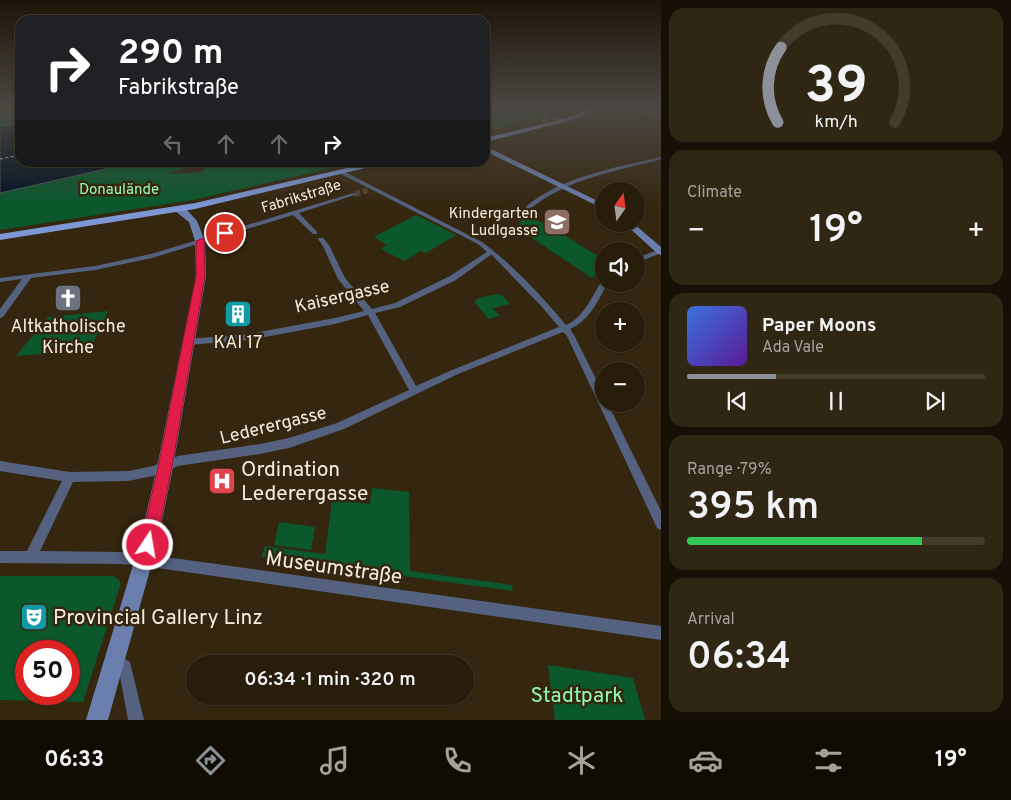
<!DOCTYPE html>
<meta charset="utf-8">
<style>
body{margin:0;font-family:Overpass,sans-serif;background:#302614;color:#f1f3f6;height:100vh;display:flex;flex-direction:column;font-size:19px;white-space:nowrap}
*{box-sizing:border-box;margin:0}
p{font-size:16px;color:#a5a29d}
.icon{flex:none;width:28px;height:28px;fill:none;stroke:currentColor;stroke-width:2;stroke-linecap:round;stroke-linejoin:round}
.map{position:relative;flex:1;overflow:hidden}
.details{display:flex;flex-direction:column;gap:8px;padding:8px;background:#161006;width:350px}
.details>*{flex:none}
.hud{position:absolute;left:15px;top:15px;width:475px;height:152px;border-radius:15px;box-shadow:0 1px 4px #0004,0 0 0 1px #443b2c;background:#202124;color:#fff;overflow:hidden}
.needle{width:32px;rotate:14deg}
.fabs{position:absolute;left:595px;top:182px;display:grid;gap:10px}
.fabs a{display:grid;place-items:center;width:50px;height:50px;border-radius:50%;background:#281d0b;box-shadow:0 1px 4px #0004,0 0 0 1px #443b2c;font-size:25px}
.speed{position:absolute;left:15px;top:640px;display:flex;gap:10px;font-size:25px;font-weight:700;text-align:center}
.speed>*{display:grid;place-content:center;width:65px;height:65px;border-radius:50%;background:#281d0b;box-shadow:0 1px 4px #0004,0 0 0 1px #443b2c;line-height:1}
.speed .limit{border:8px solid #d22;background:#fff;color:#111}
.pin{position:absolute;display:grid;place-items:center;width:42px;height:42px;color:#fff;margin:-21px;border:2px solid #fff;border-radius:50%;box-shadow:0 1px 5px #0007}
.me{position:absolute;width:55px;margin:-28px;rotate:12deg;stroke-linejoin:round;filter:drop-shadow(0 0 4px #0008)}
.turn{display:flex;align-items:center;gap:18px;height:105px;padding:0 20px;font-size:22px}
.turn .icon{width:65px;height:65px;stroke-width:2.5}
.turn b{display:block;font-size:35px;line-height:42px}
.lanes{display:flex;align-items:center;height:48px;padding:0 20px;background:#0003;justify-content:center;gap:25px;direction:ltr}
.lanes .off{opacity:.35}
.big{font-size:38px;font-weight:600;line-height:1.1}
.details .tile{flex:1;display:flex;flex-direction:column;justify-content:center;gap:8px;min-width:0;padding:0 18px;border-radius:15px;background:#302614}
.details .dial{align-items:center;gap:0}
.dial svg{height:130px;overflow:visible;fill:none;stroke:#443b2c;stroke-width:7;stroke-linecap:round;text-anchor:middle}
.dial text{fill:#f1f3f6;stroke:none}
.song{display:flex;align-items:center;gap:15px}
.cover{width:60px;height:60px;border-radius:8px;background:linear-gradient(135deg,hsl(220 70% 55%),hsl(270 70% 35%))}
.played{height:5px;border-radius:2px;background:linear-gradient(90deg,#8c9099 30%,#443b2c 30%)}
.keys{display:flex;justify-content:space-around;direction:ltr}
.heat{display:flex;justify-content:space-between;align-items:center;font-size:28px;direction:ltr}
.charge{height:8px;border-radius:4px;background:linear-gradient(90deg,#34c759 79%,#443b2c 0)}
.trip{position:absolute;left:186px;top:655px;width:288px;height:50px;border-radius:25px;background:#281d0b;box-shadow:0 1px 4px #0004,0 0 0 1px #443b2c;font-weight:600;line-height:50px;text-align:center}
.tab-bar{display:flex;height:80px;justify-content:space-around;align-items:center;background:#100c04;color:#a5a29d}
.tab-bar .icon{width:35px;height:35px}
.tab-bar .current{color:#8c9099}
.tab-bar b{font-size:22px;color:#f1f3f6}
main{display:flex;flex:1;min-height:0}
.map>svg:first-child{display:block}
</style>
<main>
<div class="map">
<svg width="661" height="720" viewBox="0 0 661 720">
<rect width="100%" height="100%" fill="#35270f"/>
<!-- green -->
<g fill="#0a582c" fill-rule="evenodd">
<path d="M10,107H20V124L0,127V109Z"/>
<path d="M485,107H536L539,108L540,117L506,123L512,126L485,132Z"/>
<path d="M208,162H334L341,166L193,200L0,230V193L132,163H200L166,174L202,172Z"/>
<path d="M416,215L456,235L426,253L421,251L404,261L381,249L387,245L374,237Z"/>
<path d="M524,215L548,225L604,260V268L592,278L517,228Z"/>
<path d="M498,294L503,296L510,304L493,308L499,316L489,319L474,302L479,298Z"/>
<path d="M108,311L90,350L16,356L48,317Z"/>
<path d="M372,488L409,492L410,571L512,585L513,591L262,557L265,546L325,554L332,500L370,504Z"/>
<path d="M279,522L315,527L311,550L274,545Z"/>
<path d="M0,576H114L120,581V586L83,702L0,700ZM26,651H69V694H26Z"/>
<path d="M548,665L633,678L645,720H555Z"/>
</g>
<!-- water -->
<path fill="#001222" stroke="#4a545b" d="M20,124V162L132,163L0,193V127Z"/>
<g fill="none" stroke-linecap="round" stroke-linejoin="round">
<!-- ferry -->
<path stroke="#afd6f3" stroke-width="1" stroke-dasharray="3 2.5" stroke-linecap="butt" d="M0,159L20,155"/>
<!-- street-tunnel -->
<path stroke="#52452e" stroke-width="5.5" stroke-dasharray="5.5 2.5" stroke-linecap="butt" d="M355,194L369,190"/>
<!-- street -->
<g fill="#54617f" fill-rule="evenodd">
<path d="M0,107H10L0,109Z"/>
<path d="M542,107H546L548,116L568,120L566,121L548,119L546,126H542L544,117Z"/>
<path d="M619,107H624L661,115V117Z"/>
<path d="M20,112V114L0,118V116Z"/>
<path d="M661,157V159C614,172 558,180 523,216L518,215C550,178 615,168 661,157Z"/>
<path d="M341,172H345L482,242C513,265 541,295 566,325C583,318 592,297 601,282H604V284H607C599,300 588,322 570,329L574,335L604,395V404H608L661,511V530L657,528L567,336L563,332L458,374L344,429L289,448L260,454L178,466L153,476L128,481L73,482L40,551L120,552L144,554L661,626V640L144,566L120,564L0,563V551H27L62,481L0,471V461L70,472L128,471L153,466L178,456L260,444L289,438L337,423L409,390L368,315L335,324L249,340L188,345L184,342L188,339L249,334L335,318L364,311L338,279L323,246L318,239L319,238H323L329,245L345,278L372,309L395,303L450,276L487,252L478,244L341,174ZM492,255L543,308L559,327L452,370L416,386L375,313L400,307L456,280L489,256Z"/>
<path d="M353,193L358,194L299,213L317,232V234H313L293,215L152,258L95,270L31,278L3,317L0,318V309L22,279L0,282V278L95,266L151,254Z"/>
<path d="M661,249V253L636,263V258Z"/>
<path d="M115,653L130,662L144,720H128L119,671L110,665L108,660L110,655Z"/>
</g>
<!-- secondary -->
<g fill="#6b7faf" fill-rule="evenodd">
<path d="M485,146L604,204V209L485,151Z"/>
<path d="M175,207H181L188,211L197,221L205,241L206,276L173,467L157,545L108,720H86L139,545L157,467L196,276L195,241L189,222L175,211Z"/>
<path d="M625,224H634L661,247V255L658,254Z"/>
</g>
<!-- primary -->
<g fill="#7d96d4" fill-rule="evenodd">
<path d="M597,107H605L568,121L485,142V138L564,119Z"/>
<path d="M373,162H390L195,209L0,240V234L195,203Z"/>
</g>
</g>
<!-- sky -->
<linearGradient id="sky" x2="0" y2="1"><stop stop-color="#1d1508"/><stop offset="0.52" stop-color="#4b4742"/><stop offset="1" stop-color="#4b4742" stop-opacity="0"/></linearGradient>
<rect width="661" height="207" fill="url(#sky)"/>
<!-- route -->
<path fill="#e11d48" stroke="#92132f" d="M225,231H228V235L204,243L205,276L172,467L156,545L154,550L148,553L142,550L140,545L158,467L196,276V241Z"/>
<!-- icons -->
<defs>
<g id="school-square" transform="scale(1.4375)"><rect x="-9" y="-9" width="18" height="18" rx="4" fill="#8d6e63" stroke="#35270f"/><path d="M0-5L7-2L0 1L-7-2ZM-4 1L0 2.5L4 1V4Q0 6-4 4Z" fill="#fff"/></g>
<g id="church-square" transform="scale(1.4375)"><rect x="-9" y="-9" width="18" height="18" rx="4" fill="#6b7280" stroke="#35270f"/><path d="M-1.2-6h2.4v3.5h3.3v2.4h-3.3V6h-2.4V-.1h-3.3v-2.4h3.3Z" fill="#fff"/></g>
<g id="building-square" transform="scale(1.4375)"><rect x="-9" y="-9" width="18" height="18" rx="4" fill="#0f9aa8" stroke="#35270f"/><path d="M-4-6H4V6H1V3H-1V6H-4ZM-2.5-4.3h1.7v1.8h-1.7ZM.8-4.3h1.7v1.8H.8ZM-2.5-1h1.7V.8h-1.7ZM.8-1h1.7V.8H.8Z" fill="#fff"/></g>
<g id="hospital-square" transform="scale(1.4375)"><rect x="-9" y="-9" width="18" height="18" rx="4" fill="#e0444e" stroke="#35270f"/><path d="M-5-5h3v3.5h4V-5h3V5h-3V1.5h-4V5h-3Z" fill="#fff"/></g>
<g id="theatre-square" transform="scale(1.4375)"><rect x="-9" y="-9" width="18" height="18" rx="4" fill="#0f9aa8" stroke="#35270f"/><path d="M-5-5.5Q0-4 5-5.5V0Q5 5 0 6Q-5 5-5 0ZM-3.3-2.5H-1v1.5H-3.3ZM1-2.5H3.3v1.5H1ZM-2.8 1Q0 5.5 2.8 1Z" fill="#fff"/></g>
</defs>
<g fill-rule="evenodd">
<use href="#school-square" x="557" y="222"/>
<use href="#church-square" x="68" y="298"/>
<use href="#building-square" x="238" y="314"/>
<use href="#hospital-square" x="222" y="481"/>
<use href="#theatre-square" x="34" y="617"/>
</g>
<g text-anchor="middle" stroke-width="5" stroke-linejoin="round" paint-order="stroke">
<!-- far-park labels -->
<g font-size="15" fill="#92fcb2" stroke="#35270f">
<text x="119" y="194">Donaulände</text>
</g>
<!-- far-street labels -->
<g font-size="15" fill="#f6eddf" stroke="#35270f">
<text transform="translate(301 196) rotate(-17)" y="5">Fabrikstraße</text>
</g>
<!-- far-poi labels -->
<g font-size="15" fill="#f6eddf" stroke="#35270f" text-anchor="end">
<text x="538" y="218">Kindergarten<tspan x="538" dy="17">Ludlgasse</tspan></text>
</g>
<!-- street labels -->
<g font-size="18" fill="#f6eddf" stroke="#35270f">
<text transform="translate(342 296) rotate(-13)" y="6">Kaisergasse</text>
<text transform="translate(273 425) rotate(-14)" y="6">Lederergasse</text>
</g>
<!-- poi labels -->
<g font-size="18" fill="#f6eddf" stroke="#35270f">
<text x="68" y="332">Altkatholische<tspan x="68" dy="21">Kirche</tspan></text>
<text x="238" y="348">KAI 17</text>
</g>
<!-- near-poi labels -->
<g font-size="21" fill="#f6eddf" stroke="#35270f" text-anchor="start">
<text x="241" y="476">Ordination<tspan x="241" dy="24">Lederergasse</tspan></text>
<text x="53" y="624">Provincial Gallery Linz</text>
</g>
<!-- near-street labels -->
<g font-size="21" fill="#f6eddf" stroke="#35270f">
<text transform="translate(334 567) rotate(8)" y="7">Museumstraße</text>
</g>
<!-- near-park labels -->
<g font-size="21" fill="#92fcb2" stroke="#35270f">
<text x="577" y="702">Stadtpark</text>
</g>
</g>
</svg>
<div class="fabs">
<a><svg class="needle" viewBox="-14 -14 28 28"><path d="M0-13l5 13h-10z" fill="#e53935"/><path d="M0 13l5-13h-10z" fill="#a5a29d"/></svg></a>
<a><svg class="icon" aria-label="sound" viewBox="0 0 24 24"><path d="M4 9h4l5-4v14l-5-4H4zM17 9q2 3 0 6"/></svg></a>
<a>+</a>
<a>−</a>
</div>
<div class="speed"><div class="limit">50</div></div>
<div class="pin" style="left:225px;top:233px;background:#d93025"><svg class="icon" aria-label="arrive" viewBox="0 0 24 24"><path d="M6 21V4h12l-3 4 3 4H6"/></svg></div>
<svg class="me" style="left:148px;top:545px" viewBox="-20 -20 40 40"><circle r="17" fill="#e11d48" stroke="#fff" stroke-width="3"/><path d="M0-11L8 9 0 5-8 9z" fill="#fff"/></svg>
<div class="trip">06:34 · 1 min · 320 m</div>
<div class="hud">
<div class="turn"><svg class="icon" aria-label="right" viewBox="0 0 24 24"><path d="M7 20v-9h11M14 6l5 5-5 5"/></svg><div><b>290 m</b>Fabrikstraße</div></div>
<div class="lanes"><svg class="icon off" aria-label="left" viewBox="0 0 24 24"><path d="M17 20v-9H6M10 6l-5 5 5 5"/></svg><svg class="icon off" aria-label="ahead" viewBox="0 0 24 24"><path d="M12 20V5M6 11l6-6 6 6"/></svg><svg class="icon off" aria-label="ahead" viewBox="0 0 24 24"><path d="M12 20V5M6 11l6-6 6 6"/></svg><svg class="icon" aria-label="right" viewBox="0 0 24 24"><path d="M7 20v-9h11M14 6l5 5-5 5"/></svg></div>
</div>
</div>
<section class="details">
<div class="tile dial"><svg viewBox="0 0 100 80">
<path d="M14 69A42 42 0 1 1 86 69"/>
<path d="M14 69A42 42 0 0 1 16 23" stroke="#8c9099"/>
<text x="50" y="56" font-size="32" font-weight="700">39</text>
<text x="50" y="72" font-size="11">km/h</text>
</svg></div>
<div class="tile"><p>Climate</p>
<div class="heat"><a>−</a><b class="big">19°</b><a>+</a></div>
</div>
<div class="tile">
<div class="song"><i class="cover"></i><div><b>Paper Moons</b><p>Ada Vale</p></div></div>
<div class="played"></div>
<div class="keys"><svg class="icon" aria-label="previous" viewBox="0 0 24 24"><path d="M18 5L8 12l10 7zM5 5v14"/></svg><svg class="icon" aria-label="pause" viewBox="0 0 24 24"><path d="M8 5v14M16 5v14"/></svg><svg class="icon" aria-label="next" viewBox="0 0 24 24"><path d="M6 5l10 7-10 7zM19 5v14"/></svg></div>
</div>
<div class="tile"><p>Range · 79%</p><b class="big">395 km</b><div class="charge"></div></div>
<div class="tile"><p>Arrival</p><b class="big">06:34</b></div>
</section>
</main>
<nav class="tab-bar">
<b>06:33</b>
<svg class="icon current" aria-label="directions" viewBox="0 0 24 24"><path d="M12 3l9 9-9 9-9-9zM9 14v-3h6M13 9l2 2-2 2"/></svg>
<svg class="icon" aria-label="music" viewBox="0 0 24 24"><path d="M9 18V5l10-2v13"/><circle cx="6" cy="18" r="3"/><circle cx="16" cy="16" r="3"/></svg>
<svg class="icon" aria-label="phone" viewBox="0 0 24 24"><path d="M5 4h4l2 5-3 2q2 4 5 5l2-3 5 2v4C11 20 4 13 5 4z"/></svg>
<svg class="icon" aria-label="climate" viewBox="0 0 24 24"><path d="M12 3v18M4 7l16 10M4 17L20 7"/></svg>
<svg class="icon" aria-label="car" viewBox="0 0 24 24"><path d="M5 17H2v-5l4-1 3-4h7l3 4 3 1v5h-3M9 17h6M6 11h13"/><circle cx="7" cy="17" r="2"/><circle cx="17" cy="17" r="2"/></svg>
<svg class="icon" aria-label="filters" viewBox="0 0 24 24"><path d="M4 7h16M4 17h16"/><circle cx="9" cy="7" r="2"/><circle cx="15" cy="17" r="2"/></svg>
<b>19°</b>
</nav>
